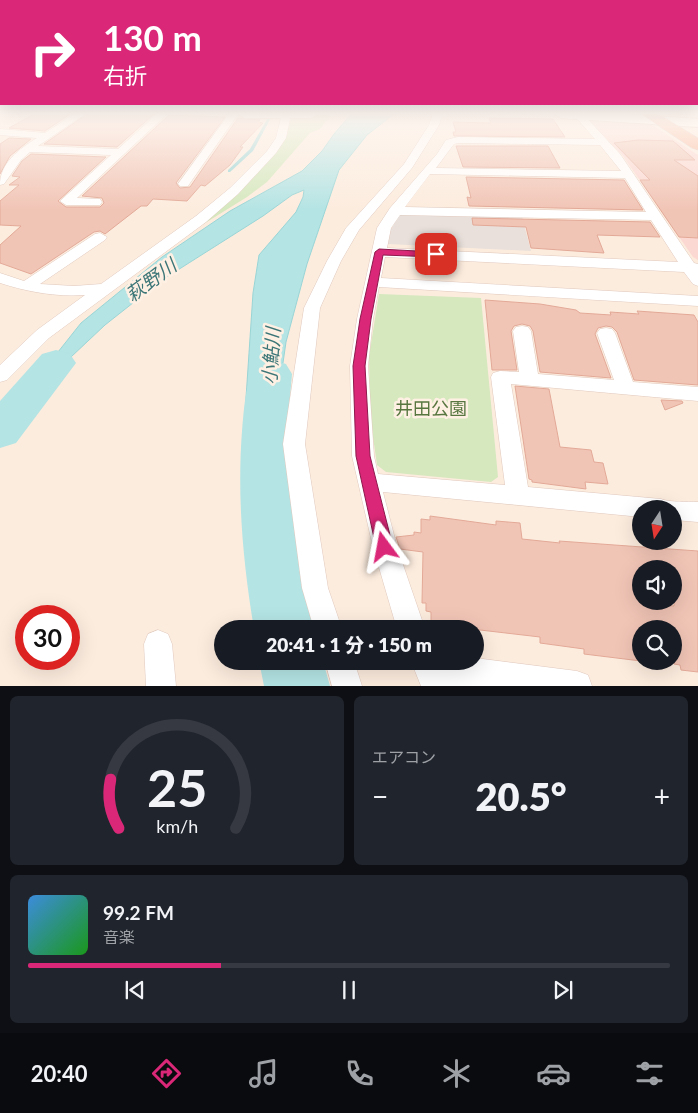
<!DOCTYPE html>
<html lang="ja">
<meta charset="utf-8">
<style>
body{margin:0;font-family:Lato,"Noto Sans JP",sans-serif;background:#20242c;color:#f1f3f6;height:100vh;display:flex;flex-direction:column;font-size:19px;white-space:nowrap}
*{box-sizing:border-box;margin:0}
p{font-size:16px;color:#9ea1a6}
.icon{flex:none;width:28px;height:28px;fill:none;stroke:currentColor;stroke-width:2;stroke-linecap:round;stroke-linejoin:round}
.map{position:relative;height:686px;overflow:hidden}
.sheet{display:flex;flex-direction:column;gap:10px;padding:10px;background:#0d0f14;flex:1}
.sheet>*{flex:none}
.guide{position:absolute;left:0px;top:0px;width:699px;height:105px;box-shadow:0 5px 20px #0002;background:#db2777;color:#fff;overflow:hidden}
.needle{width:32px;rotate:192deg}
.fabs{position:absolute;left:632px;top:500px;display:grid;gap:10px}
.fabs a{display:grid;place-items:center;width:50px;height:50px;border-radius:50%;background:#171b24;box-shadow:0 5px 20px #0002;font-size:25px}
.speed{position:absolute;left:15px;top:605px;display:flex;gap:10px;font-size:25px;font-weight:700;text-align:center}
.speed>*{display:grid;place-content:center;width:65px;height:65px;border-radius:50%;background:#171b24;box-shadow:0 5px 20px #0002;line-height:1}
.speed .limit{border:8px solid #d22;background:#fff;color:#111}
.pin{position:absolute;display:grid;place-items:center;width:42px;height:42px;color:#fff;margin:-21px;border-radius:10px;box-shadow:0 2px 8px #0006}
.me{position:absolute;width:55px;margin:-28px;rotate:347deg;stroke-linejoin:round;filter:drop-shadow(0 0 4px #0008)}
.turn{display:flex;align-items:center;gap:18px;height:105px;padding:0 20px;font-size:22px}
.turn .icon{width:65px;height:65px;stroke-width:2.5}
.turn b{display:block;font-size:35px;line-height:42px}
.big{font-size:38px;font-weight:800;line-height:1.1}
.sheet .card{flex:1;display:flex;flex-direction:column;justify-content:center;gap:8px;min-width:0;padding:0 18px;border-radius:8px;background:#20242c}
.sheet .dial{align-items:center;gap:0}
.dial svg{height:130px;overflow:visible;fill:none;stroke:#363941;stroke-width:7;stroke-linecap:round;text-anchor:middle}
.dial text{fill:#f1f3f6;stroke:none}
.song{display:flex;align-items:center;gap:15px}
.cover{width:60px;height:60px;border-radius:8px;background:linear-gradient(135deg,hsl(210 70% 55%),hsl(120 70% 35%))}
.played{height:5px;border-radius:2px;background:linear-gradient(90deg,#db2777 30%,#363941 30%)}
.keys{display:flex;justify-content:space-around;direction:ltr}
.heat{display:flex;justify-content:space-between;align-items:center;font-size:28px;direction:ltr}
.sheet .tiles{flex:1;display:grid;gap:10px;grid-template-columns:1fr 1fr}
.card:last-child{grid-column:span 2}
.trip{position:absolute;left:214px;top:620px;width:270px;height:50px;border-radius:25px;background:#171b24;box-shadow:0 5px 20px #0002;font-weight:800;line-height:50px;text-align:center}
.tabs{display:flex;height:80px;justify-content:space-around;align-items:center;background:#090b0e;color:#9ea1a6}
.tabs .icon{width:35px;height:35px}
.tabs .on{color:#db2777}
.tabs b{font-size:22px;color:#f1f3f6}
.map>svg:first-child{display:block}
</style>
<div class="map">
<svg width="698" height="686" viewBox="0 0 698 686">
<rect width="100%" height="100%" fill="#fcecde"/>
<!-- commercial -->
<path fill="#fcd8d2" d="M593,119L649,123L698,155V260L693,257L623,156L589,120Z"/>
<!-- industrial -->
<path fill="#e9e0db" d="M402,214L522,217L531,251L388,244L390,231L398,216Z"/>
<!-- green -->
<g fill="#d5e8be">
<path d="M292,114H330V117L320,129L310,133L267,182L247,197L202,225L286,136Z"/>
<path d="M379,294L481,298L498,477L491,482L386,472L377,465L370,416L369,356Z"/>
</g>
<!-- water -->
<path fill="#b4e4e4" stroke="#9ad5d6" d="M351,114H394L367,135L339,170L307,264L286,342L276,411L265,427L252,421L245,413L253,293L259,255L296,212L303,197L304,190L292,195L263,216L162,280L105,325L4,420L81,323L162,257L230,211L302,171L322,151L334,134Z"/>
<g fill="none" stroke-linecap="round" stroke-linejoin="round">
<!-- stream -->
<path fill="#9ad5d6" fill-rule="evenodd" d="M270,114H273L253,151L230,172H228V170L250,149Z"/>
<!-- river -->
<g fill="#b4e4e4" fill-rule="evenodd">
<path d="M56,350L70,354L76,363L16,443L0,448V401L42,354Z"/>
<path d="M271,360L286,364L292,374L288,420L292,503L299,554L316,629H254C243,563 237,497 242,431C244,409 245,383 256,364Z"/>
<path d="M259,661H323L330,686H264Z"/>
</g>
</g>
<!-- building -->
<g fill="#f1c5b6" stroke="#e3a997" fill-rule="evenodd">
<path d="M34,114H70L45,131L9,128Z"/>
<path d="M87,114H154L117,147L44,144Z"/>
<path d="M169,115L225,117L176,183L180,188L190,187L238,118L260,120L258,122L263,123L240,147H243L230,165L205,186L201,185L187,201L153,199L147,206H141L105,234L100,231L94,232L31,274L0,263V245L21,226L0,225V201L19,185H9L20,177L12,176L22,161L31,154L106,157L58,201L66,207H100L104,203L102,198L82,196Z"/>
<path d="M489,118L553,119L565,137L454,136L453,132H456L453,122L491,123Z"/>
<path d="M9,138L31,139L10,156L0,174V144Z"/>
<path d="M638,140L673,141L695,160H674L698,176V238L679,237L640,180H650L614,143Z"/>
<path d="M456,146H548L560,168L463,167Z"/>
<path d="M466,177L624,180L643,210L469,206L467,197L471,198Z"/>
<path d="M472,218L650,222L660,237L597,235L604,253L531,248L526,227L473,225Z"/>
<path d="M485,300L540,304L576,310L580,313L611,315L610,312L639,314L637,311L694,315L698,322V385L634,380L617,332L612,327L606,326L598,328L595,334L611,378L540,372L533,331L530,326L522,324L514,326L511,331L517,370H492Z"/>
<path d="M515,386L549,389L560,447L591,450L594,462L603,463L608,484L585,482L586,489L532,482V480L529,479Z"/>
<path d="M661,400L682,401L683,403L665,410Z"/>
<path d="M430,516L496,525V521L520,523L522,539L560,543L559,541L698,551V672L681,670L680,665L674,664V629H641V661L584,654V649L540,643V637L463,628V626L431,621V612L426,611V603H422L423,552L400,549L396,537L414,535V532L421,533V519L430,520ZM641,569H674V606L641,603Z"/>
</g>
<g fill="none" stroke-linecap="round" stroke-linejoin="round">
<!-- minor casing -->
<g stroke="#e1c9be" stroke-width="1">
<g id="minor">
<path d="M74,114H85L38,146L118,149L157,114H167L77,198L100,199L102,202L100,205H66L60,201L111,155L30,152L21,160L4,184L0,185C0,163 19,149 37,138L0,135V129L45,133Z"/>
<path d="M229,114H238L188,186H180L178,184Z"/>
<path d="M282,114H291L286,138L276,153L238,194L206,222L49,338L7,380L0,382V365L37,330L85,295C56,297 28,292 0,283V273L24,281L95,234L100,233L107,237L105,240L40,284L74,286L101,284L196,216L230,188L267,151L276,138Z"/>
<path d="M433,114H442L439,125L412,168L359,230L341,261L320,308L305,444L328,588L342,629H314L302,588L283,444L304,308L327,261L346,228L404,164L429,125Z"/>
<path d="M573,114H583L620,154L694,263L698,264V286L693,284L684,272L385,257L381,278L698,296V306L379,287L373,319L368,366L374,456L378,474L505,485L491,377L493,373L500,371L519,372L513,331L516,327L522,326L528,327L531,331L538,374L614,380L597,333L600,329L606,328L612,329L615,333L633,382L698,387V401L511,384L528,487L661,499C672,503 686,501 698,502V522L674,520V509H641V517L383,492L397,547L425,629H397L373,547L352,456L350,366L357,319L377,228L390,208L437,154L446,140L458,137L595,139ZM458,143L600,145L621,171L436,168L454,144ZM430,174L625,178L646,212L405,207ZM400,215L651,220L678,262L387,248L391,228Z"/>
<path d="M158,630L168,634L172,644L176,686H146L144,644L148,634Z"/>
<path d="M475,658L577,671L588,675L592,686H421L411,661H475Z"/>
<path d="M325,661H354L362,686H332Z"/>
</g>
</g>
<!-- tertiary casing -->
<g stroke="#e1c9be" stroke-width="2">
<g id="tertiary">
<path d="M239,114H316L310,118H245Z"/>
<path d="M555,114H623L698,119V127L561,118Z"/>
</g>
</g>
<!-- trunk casing -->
<g stroke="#d7cecb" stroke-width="1">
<path id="trunk" d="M641,114H659L698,138V150L692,148Z"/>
</g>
<!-- minor -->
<use href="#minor" fill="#fff" fill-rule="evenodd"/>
<!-- tertiary -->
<use href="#tertiary" fill="#fff" fill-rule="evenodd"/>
<!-- trunk -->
<use href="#trunk" fill="#f8b496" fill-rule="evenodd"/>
</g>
<!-- sky -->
<linearGradient id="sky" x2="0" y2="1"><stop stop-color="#93c7e6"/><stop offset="0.54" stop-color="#fef6f0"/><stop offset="1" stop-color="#fef6f0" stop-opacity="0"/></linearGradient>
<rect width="698" height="210" fill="url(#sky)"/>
<!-- route -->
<path fill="#db2777" stroke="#8e194d" d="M379,249L436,252L441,254L436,257L383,255L371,319L365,366L370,456L393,547L390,552L384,555L379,552L376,547L356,456L353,366L360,319L375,252Z"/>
<g text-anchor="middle" stroke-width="5" stroke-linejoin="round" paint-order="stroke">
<!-- park labels -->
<g font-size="18" fill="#587740" stroke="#fff0e4">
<text x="431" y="415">井田公園</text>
</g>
<!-- water labels -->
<g font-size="19" font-style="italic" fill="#3c7677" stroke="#fff0e4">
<text transform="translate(151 280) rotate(-36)" y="7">萩野川</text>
<text transform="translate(271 356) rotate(-86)" y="7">小鮎川</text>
</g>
</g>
</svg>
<div class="fabs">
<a><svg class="needle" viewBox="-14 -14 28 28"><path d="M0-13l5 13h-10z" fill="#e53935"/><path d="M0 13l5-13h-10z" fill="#9ea1a6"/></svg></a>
<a><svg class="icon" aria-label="sound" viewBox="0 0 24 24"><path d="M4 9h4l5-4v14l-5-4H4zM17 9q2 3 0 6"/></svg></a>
<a><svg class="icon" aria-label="search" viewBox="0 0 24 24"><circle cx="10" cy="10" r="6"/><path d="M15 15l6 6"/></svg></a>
</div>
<div class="speed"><div class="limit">30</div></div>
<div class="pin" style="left:436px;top:254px;background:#d93025"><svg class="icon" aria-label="arrive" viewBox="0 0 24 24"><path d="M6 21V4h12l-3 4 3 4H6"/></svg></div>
<svg class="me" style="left:384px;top:547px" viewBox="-20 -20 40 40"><path d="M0-17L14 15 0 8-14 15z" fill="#db2777" stroke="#fff" stroke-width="4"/></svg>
<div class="trip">20:41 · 1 分 · 150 m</div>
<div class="guide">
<div class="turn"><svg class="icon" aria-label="right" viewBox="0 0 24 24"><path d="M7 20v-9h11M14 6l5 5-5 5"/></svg><div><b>130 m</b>右折</div></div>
</div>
</div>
<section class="sheet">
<div class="tiles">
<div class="card dial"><svg viewBox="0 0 100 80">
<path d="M14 69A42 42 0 1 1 86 69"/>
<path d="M14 69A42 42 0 0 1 9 39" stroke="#db2777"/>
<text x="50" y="56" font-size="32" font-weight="700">25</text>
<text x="50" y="72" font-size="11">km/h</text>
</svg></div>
<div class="card"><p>エアコン</p>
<div class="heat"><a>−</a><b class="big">20.5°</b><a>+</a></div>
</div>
<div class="card">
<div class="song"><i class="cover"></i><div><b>99.2 FM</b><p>音楽</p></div></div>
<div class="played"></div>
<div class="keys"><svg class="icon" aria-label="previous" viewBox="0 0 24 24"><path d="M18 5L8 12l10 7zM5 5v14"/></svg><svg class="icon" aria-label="pause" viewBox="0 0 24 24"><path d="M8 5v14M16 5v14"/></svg><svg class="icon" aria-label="next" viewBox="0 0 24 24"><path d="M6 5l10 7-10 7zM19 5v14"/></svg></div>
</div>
</div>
</section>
<nav class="tabs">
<b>20:40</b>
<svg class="icon on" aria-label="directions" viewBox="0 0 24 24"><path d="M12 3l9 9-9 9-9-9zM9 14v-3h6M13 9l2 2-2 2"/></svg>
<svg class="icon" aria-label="music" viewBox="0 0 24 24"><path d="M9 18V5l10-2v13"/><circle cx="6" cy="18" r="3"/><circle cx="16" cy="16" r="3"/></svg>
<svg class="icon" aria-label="phone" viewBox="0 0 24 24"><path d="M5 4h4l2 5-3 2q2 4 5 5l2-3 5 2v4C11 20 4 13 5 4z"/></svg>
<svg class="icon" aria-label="climate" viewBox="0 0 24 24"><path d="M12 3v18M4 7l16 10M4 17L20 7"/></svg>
<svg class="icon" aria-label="car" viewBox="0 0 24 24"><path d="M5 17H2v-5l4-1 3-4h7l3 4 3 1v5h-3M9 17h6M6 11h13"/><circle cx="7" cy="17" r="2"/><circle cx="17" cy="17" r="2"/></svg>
<svg class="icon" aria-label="filters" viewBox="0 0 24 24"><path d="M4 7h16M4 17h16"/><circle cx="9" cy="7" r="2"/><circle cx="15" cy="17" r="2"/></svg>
</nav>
